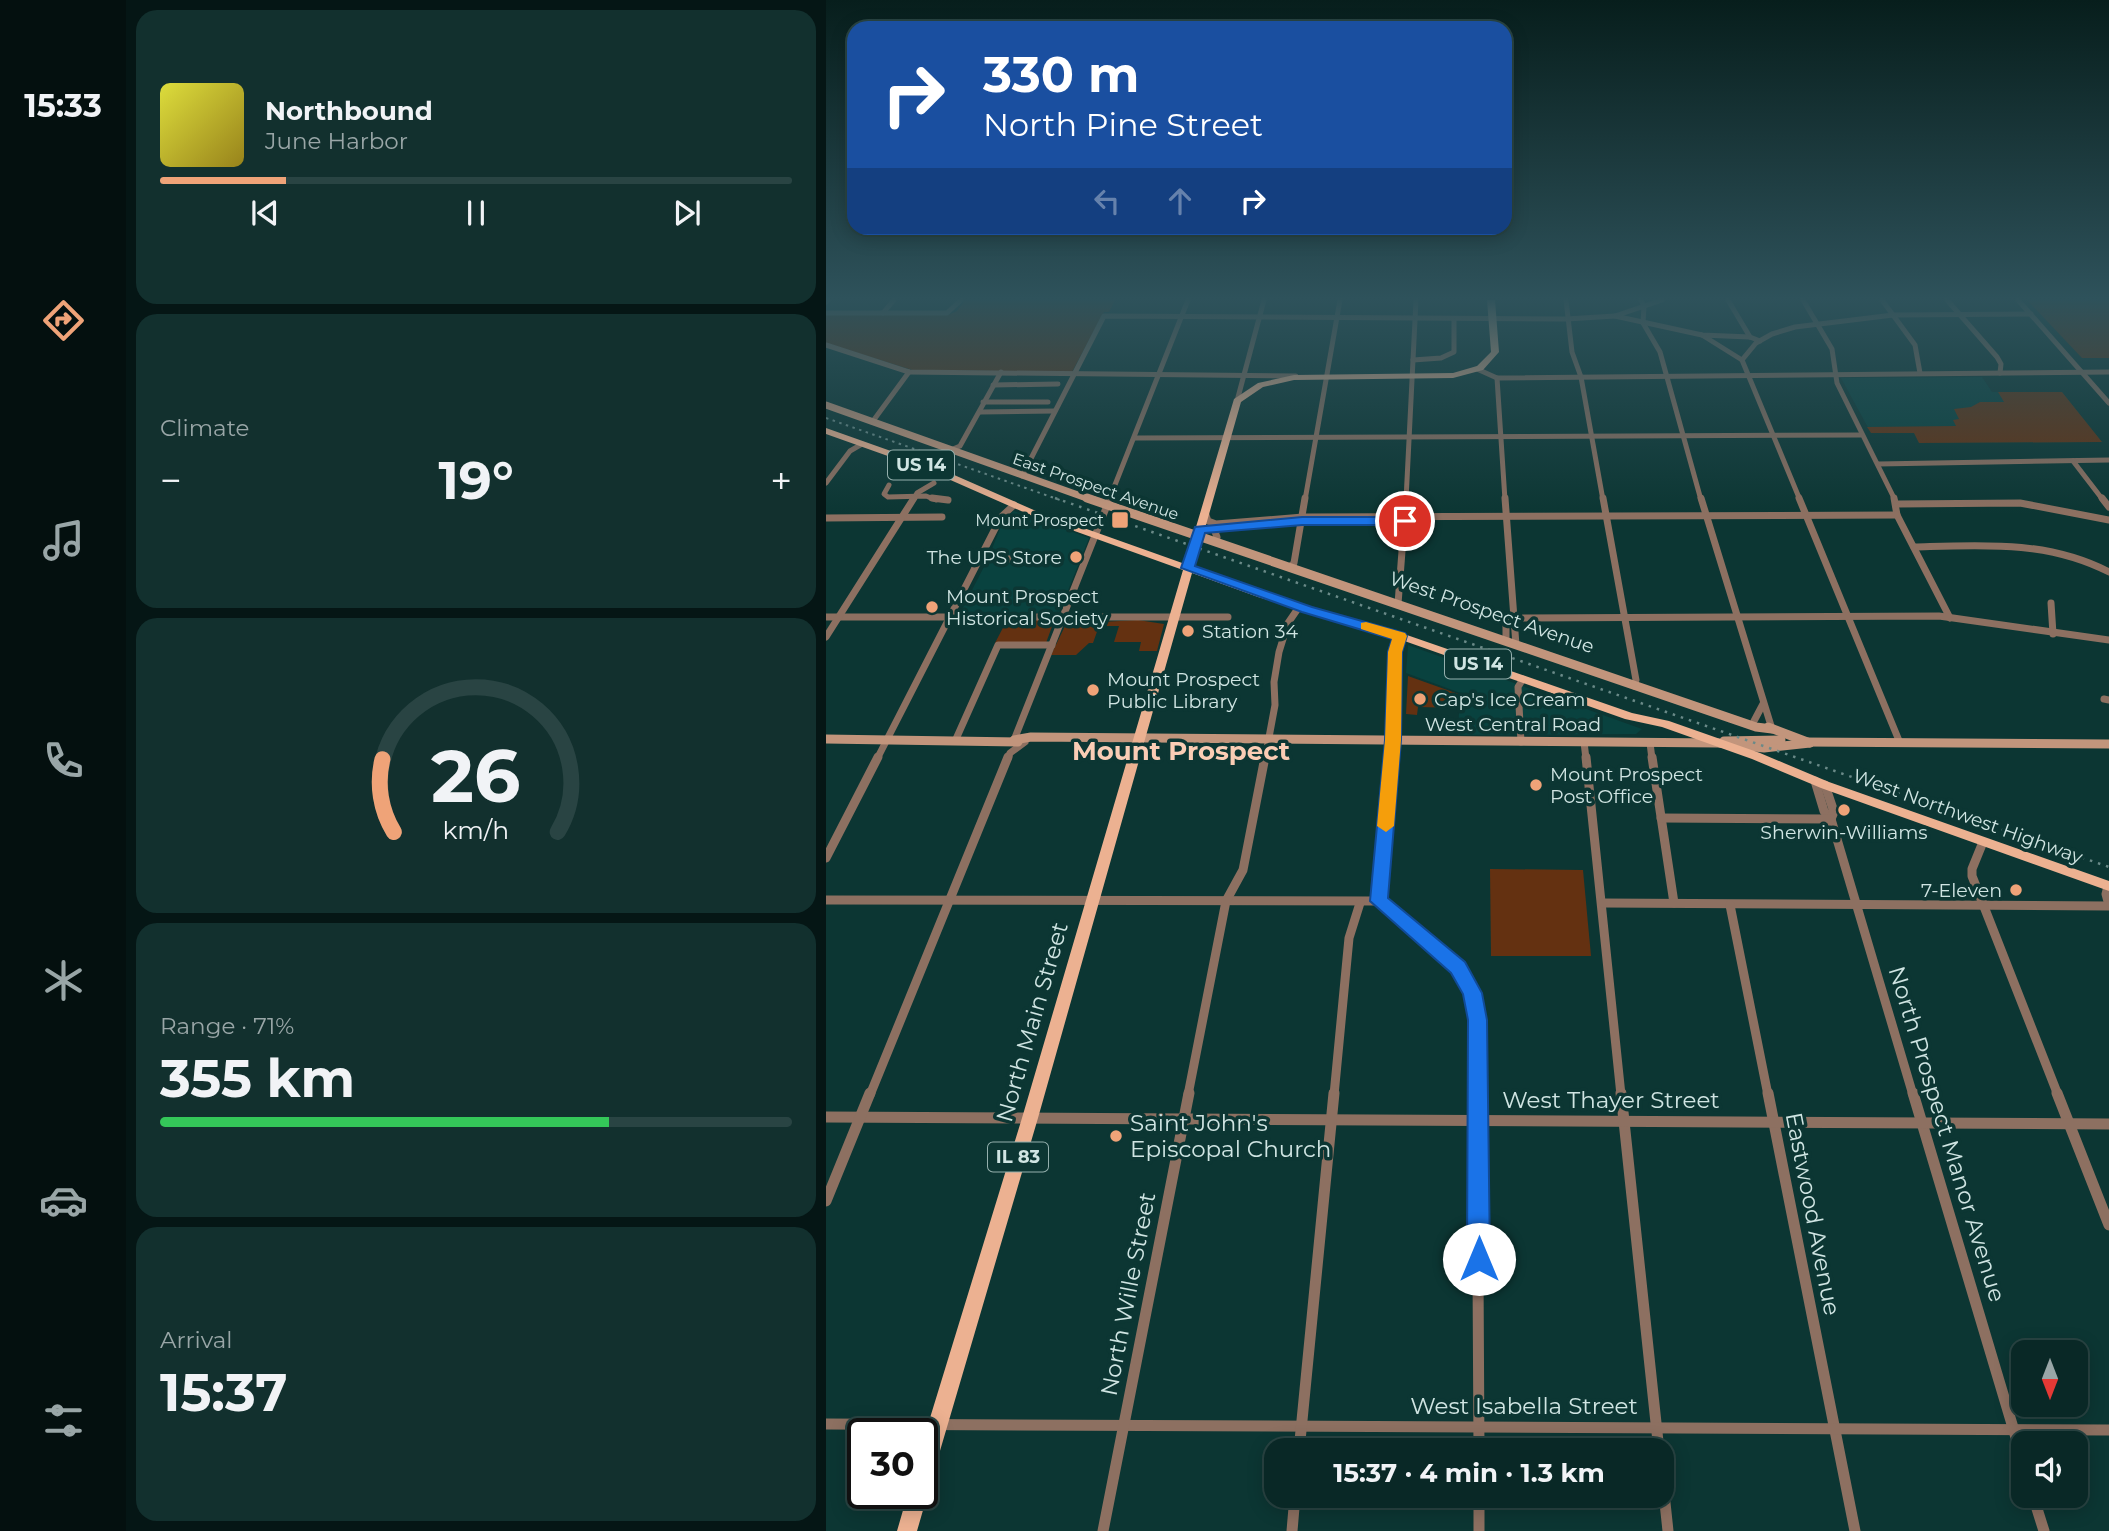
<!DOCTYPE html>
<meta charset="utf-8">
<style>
body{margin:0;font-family:Montserrat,sans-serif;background:#12302e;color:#f1f3f6;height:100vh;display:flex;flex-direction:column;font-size:26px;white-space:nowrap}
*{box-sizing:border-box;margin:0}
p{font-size:23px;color:#99a6a7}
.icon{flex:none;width:38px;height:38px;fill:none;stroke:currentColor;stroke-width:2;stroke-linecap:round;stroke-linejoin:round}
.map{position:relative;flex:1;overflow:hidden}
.panel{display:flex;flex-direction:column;gap:10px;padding:10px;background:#051615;width:700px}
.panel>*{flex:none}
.banner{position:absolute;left:21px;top:21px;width:665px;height:214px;border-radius:21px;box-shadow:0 4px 18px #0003,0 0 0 2px #294443;background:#1a4fa0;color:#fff;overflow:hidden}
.needle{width:46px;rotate:180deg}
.controls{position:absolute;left:1185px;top:1340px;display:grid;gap:14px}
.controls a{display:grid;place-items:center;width:77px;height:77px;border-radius:14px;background:#092826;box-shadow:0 4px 18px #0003,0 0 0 2px #294443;font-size:35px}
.speed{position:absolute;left:21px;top:1418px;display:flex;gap:14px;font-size:35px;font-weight:700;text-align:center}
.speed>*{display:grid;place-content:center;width:91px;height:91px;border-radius:50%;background:#092826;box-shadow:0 4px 18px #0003,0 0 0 2px #294443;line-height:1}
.speed .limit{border:4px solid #111;border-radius:10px;background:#fff;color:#111}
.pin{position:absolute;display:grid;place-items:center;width:60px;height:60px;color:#fff;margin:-30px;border:4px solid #fff;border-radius:50%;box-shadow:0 2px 7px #0007}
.me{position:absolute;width:77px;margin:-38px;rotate:0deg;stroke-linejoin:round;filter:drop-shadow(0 0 5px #0008)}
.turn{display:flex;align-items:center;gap:24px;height:147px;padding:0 21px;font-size:32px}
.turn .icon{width:91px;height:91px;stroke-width:2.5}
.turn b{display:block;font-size:49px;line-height:60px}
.lanes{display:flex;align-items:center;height:66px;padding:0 21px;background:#0003;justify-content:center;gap:35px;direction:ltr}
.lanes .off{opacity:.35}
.big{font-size:52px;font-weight:700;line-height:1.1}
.panel .tile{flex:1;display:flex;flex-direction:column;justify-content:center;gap:10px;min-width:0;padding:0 24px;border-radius:21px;background:#12302e}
.panel .dial{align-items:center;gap:0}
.dial svg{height:182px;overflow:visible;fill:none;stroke:#294443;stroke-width:7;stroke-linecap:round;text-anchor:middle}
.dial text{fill:#f1f3f6;stroke:none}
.song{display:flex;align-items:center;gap:21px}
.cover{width:84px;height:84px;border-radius:10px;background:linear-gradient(135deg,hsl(60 70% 55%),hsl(50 70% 35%))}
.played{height:7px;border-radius:4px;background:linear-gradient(90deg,#efa378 20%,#294443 20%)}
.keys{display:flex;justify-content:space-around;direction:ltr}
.heat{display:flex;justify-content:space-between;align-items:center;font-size:38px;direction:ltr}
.charge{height:10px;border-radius:5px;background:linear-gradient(90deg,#34c759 71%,#294443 0)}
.trip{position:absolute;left:438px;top:1438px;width:410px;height:70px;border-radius:21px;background:#092826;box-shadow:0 4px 18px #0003,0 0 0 2px #294443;font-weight:700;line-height:70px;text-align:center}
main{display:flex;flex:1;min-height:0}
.dock{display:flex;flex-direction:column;width:126px;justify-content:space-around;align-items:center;background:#04100f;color:#99a6a7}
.dock .icon{width:49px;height:49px}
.dock .on{color:#efa378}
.dock b{font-size:32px;color:#f1f3f6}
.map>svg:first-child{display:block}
</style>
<main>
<nav class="dock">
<b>15:33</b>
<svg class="icon on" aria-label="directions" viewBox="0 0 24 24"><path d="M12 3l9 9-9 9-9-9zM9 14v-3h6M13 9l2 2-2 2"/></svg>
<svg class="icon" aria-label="music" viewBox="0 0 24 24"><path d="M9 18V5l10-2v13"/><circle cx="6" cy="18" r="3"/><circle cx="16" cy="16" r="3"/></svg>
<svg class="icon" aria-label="phone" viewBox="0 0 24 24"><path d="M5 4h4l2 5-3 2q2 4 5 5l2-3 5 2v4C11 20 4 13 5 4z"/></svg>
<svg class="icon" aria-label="climate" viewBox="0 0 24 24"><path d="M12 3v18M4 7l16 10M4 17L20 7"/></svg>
<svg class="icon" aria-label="car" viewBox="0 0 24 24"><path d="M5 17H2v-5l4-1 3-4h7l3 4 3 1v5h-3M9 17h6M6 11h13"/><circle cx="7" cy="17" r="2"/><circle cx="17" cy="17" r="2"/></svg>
<svg class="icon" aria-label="filters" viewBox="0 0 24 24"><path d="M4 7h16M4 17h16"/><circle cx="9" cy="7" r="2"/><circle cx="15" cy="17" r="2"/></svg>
</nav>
<section class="panel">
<div class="tile">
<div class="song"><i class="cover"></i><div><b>Northbound</b><p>June Harbor</p></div></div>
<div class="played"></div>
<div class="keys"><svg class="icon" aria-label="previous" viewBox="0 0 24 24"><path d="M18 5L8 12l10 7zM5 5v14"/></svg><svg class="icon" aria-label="pause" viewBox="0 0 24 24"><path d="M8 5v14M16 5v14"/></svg><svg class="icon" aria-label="next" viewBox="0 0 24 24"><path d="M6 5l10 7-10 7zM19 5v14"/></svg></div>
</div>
<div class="tile"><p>Climate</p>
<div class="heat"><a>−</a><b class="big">19°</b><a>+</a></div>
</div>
<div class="tile dial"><svg viewBox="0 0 100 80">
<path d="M14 69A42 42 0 1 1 86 69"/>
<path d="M14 69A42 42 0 0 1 9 37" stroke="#efa378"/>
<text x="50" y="56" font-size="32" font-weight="700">26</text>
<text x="50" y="72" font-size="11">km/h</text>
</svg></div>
<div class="tile"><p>Range · 71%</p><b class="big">355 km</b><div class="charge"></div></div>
<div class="tile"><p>Arrival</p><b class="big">15:37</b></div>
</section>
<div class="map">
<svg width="1283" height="1531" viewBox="0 0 1283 1531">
<rect width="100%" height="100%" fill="#0c3633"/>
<!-- built -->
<g fill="#09423f">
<path d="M1156,377L1166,392H1236L1276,442L1093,443L1088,433H1045L1015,378Z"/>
<path d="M188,511L263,538L233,613H134L160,563L179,517Z"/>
<path d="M582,645L816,729L810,734L632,735L633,712L640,695L580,673Z"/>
</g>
<!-- green -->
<g fill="#643111">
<path d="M139,300H289L283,312H278L246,372L86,370L0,343V314L122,315L131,311Z"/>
<path d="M1201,300H1283V358H1256Z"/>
<path d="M1172,392H1236L1276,442L1093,443L1088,433H1045L1041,427L1130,426L1127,420L1133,419L1128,409L1145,407L1154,402H1178Z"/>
<path d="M181,620H226L228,621L220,643H169Z"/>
<path d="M248,620L257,623L312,620L338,624L331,651H313L315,642H288L293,626H273L267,643H263L250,655H225L240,624Z"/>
<path d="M582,676L638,696L633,708L592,707L591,715L580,714Z"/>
<path d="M664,869L757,870L765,956H665Z"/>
</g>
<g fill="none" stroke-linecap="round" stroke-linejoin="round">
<!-- street-far3 -->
<g stroke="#8d7061" stroke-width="5">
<path d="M740,300L746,352L755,377L777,500"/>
<path d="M815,300L818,306L817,323L834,352L875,500"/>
<path d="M902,300L924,337"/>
<path d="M977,300L1006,349L1011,383L1069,500"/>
<path d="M1056,300L1089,345L1094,373"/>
<path d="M1121,300L1171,357L1175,364L1174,373"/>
<path d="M1192,300L1283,403"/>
<path d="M0,302L2,300"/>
<path d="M0,313H121L135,300"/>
<path d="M57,313L68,300"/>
<path d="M789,316L876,335L924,337L934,341"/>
<path d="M876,335L916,360L974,500"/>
<path d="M0,345L83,372L470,376"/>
<path d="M587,360L615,358L628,352V319"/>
<path d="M916,360L930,343L946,334L969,327L1067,315L1205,314"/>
<path d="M651,369L671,378L1283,372"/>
<path d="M671,378L679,500"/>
<path d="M167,385L232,384"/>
<path d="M411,401L438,300"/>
<path d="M157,402H222"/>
<path d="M154,412L229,411"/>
<path d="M47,421L83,372"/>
<path d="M308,438L1035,435"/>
<path d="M127,449L134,446L175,372"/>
<path d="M1247,461L1277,500"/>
<path d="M1052,464L1283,460"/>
<path d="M196,476L278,316L740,319L789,316L836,300"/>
<path d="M0,483L24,451L36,444"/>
<path d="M63,485L58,494L62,497L100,496L110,500"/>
<path d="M87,500L91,493L108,483"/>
<path d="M283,500L362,300"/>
<path d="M479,500L514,300"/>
<path d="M580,500L590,300"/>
</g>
<!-- street-far2 -->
<g stroke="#8d7061" stroke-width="7">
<path d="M106,498L122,500"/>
<path d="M679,498L690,645"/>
<path d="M777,498L810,680L808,686"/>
<path d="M875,498L946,729"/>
<path d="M973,498L1074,743"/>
<path d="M1068,498L1071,515L1124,618"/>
<path d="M1276,498L1283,507"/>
<path d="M1071,504L1194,503L1283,520"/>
<path d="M379,512L382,521L390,524L477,517L1071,515"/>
<path d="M0,518L116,517"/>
<path d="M391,537L389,532L394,527"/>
<path d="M1088,547C1156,545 1221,540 1283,572"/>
<path d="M155,559H187"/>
<path d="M464,567L468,563L479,498"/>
<path d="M1225,603L1227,634"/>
<path d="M572,604L580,498"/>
<path d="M0,617H402"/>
<path d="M686,618L1113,616L1283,640"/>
<path d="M0,637L88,498"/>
<path d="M680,641V623L686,618"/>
<path d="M1278,699L1283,700"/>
<path d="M928,721L937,704"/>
<path d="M130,739L172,645H226"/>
<path d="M188,740L284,498"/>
<path d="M695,742L692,687L697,679"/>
<path d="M758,742L760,759"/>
<path d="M824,743L826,759"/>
<path d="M51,759L175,517L188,505"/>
<path d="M182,759L184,753L199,742"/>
<path d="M439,759L449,705L448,682L453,652L462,623L473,607"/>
<path d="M565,759L569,652L574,636"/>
</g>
<!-- street-far1 -->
<g stroke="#8d7061" stroke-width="9">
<path d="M760,757L795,1095"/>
<path d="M826,757L848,903"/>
<path d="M989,781L998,811L1005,819L1087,1095"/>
<path d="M999,785L1008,812L1005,819"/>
<path d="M835,818L1005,819"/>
<path d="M1157,842L1146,869V876L1232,1095"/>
<path d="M0,858L52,757"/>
<path d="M1282,886L1280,894L1283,905"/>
<path d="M0,900L553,901L562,905C593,932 642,963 650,1007C655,1035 650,1067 651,1095"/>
<path d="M553,901L566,757"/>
<path d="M777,903L1283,906"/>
<path d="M904,905L942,1095"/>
<path d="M44,1095L182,757"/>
<path d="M362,1095L400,901L417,870L439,757"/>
<path d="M508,1095L523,938L534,903"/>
</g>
<!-- street -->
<g stroke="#8d7061" stroke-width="11">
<path d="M651,1093L653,1451"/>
<path d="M795,1093L833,1451"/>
<path d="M942,1093L1029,1531"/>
<path d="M1087,1093L1197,1461"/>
<path d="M1231,1093L1283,1225"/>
<path d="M0,1117L1283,1124"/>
<path d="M0,1201L44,1093"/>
<path d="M0,1424L1283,1430"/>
<path d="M473,1451L508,1093"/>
<path d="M835,1465L842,1531"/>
<path d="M653,1496V1531"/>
<path d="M1207,1496L1218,1531"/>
<path d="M277,1531L363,1093"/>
<path d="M466,1531L469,1496"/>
</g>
<!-- secondary-far1 -->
<path stroke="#c2957c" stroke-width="7" d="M0,405L266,500"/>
<!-- secondary -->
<g stroke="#c2957c" stroke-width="9">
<path d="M261,498L930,727L946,729"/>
<path d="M942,727L984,743"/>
<path d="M0,739L192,742"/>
<path d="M188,740L205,737L892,743L938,748L984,743"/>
<path d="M898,741L955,740"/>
<path d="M978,742L1283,744"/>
</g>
<!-- primary -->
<path fill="#ecb191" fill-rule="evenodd" d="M661,300H669L673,352L657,370L627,378L468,380L437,387L415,402L368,567L440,593L578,634L806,713L843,721L934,753L1003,782L1283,881V891L995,788L926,759L836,727L799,719L570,638L432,597L366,573L212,1118L106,1478L103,1485L99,1487L102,1493L91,1531H71L82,1493H96V1444L196,1118L357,570L204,515L104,471L0,434V428L110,467L210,511L359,564L408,399L432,383L468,375L627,373L651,366L665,352Z"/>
<!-- rail-far1 -->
<path stroke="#6a8a88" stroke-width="2" stroke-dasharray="2.5 4.5" stroke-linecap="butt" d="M0,418L234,500"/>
<!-- rail -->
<path stroke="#6a8a88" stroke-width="2.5" stroke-dasharray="2.5 6" stroke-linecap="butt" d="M229,498L1283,867"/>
</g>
<!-- sky -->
<linearGradient id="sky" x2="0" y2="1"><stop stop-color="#071e1c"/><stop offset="0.58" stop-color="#2e525b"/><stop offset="1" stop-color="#2e525b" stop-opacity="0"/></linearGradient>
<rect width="1283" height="514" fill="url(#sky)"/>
<!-- route -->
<path fill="#1a73e8" stroke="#114b97" stroke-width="2" d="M476,517H579L585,521L579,525H476L379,533L369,566L486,607L579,633L581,636L576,652L575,740L562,898L639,962L656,993L661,1020L664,1259L661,1267L653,1270L645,1267L641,1259L642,1020L637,994L625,973L544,901L559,740L562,652L566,639L476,612L355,568L369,527Z"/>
<!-- slow -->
<path fill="#f59e0b" d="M540,622L579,633L581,636L576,652L575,740L568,826L560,832L551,826L559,740L562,652L566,639L535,629V623Z"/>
<!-- markers -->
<g fill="#efa378" stroke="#0c3633" stroke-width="2.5">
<rect x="285" y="511" width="18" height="18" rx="3.5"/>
<circle cx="250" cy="557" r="7"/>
<circle cx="106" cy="607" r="7"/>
<circle cx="362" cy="631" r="7"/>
<circle cx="267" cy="690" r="7"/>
<circle cx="594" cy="699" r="7"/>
<circle cx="710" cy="785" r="7"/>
<circle cx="1018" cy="810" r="7"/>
<circle cx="1190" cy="890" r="7"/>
<circle cx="290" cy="1136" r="7"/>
</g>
<g text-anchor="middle" stroke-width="7" stroke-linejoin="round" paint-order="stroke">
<!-- far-street labels -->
<g font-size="16" fill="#d0e5e3" stroke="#0c3633">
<text transform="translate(270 486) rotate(19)" y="6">East Prospect Avenue</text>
</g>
<!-- far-poi labels -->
<g font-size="16" fill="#d0e5e3" stroke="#0c3633" text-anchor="end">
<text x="278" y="526">Mount Prospect</text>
</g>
<!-- shield labels -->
<g fill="#0c3633" stroke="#95b0ae" stroke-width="2">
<rect x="62" y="450.5" width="66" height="29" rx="5"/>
<rect x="619" y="649.5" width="66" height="29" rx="5"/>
<rect x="162" y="1142.5" width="60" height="29" rx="5"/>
</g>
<g font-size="18" font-weight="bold" fill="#d0e5e3">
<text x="95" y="471">US 14</text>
<text x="652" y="670">US 14</text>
<text x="192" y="1163">IL 83</text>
</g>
<!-- poi labels -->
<g font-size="19" fill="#d0e5e3" stroke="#0c3633" text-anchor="start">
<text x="236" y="564" text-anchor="end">The UPS Store</text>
<text x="120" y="603">Mount Prospect<tspan x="120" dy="22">Historical Society</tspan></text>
<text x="376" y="638">Station 34</text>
<text x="281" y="686">Mount Prospect<tspan x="281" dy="22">Public Library</tspan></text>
<text x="608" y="706">Cap's Ice Cream</text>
<text x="724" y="781">Mount Prospect<tspan x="724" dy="22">Post Office</tspan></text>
<text x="1018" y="839" text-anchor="middle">Sherwin-Williams</text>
<text x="1176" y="897" text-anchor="end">7-Eleven</text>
</g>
<!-- street labels -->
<g font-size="19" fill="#d0e5e3" stroke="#0c3633">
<text transform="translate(666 612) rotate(19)" y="7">West Prospect Avenue</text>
<text x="687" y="731">West Central Road</text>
<text transform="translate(1142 816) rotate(20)" y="7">West Northwest Highway</text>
</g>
<!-- near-street labels -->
<g font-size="23" fill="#d0e5e3" stroke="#0c3633">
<text transform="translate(206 1022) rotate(-74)" y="8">North Main Street</text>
<text x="785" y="1108">West Thayer Street</text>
<text transform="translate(1121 1134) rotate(73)" y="8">North Prospect Manor Avenue</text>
<text transform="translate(987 1214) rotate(79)" y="8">Eastwood Avenue</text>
<text transform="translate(302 1294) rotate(-79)" y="8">North Wille Street</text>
<text x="698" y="1414">West Isabella Street</text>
</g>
<!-- near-poi labels -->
<g font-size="23" fill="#d0e5e3" stroke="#0c3633" text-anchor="start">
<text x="304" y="1131">Saint John's<tspan x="304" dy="26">Episcopal Church</tspan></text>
</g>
<!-- district labels -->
<g font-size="26" font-weight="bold" fill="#facdb5" stroke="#0c3633">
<text x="355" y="760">Mount Prospect</text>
</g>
</g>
</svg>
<div class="controls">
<a><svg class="needle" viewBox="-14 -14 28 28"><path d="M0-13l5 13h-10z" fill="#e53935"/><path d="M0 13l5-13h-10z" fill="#99a6a7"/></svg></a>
<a><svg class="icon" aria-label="sound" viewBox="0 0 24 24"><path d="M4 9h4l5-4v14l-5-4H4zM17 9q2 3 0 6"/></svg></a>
</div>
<div class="speed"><div class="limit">30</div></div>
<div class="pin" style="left:579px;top:521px;background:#d93025"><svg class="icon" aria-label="arrive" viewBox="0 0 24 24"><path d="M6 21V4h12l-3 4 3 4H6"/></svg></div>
<svg class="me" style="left:653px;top:1259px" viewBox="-20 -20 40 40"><circle r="19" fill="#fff"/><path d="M0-13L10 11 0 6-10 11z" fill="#1a73e8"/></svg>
<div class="trip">15:37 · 4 min · 1.3 km</div>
<div class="banner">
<div class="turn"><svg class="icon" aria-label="right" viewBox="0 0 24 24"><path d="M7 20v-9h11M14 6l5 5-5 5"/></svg><div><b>330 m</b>North Pine Street</div></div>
<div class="lanes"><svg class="icon off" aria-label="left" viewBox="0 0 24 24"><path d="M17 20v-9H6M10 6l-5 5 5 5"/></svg><svg class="icon off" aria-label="ahead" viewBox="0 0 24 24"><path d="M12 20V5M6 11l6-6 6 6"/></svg><svg class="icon" aria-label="right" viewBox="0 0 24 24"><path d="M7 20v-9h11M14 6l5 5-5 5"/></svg></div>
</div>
</div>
</main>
